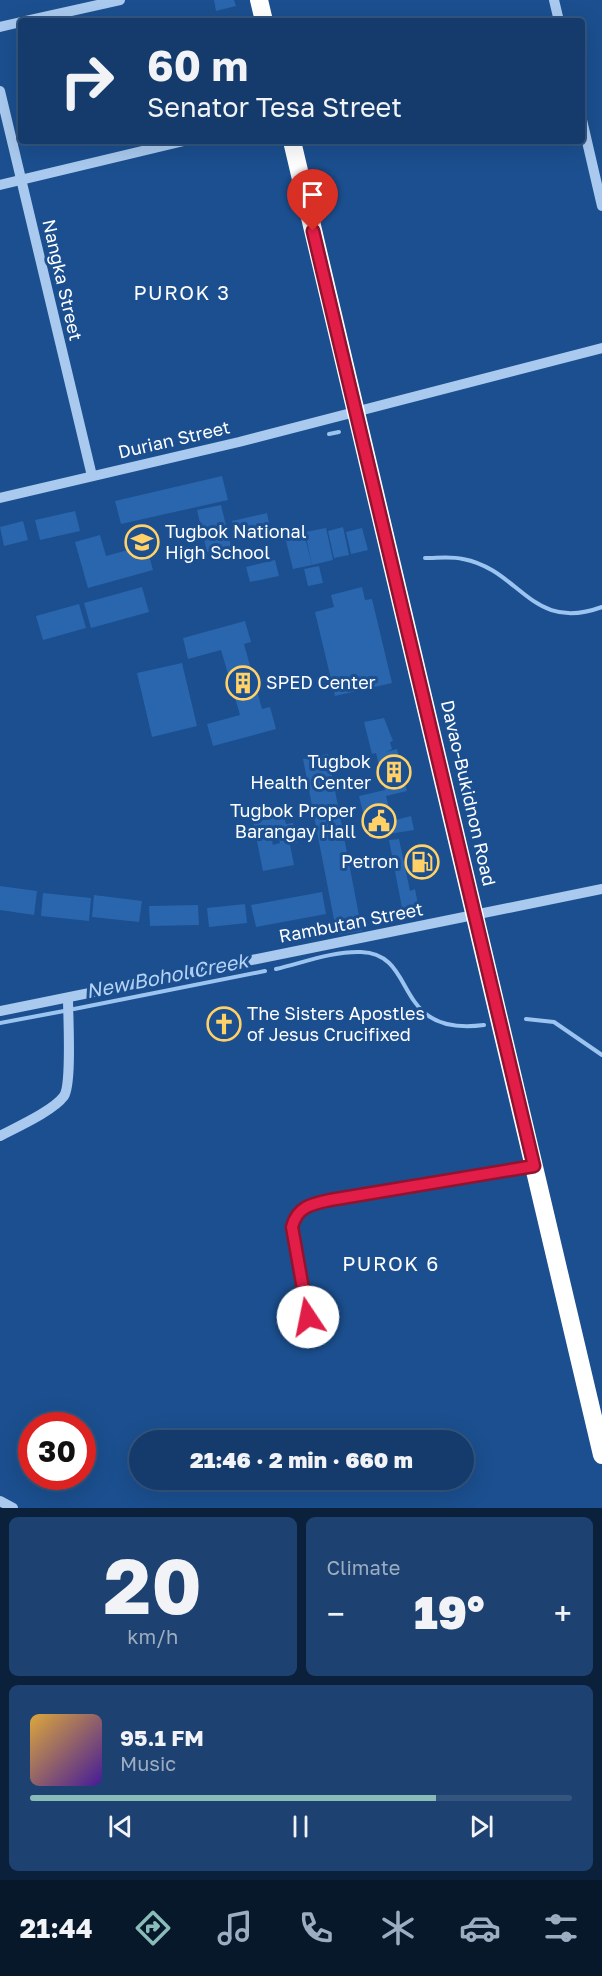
<!DOCTYPE html>
<meta charset="utf-8">
<style>
body{margin:0;font-family:"Golos Text",sans-serif;background:#1d4271;color:#f1f3f6;height:100vh;display:flex;flex-direction:column;font-size:22px;white-space:nowrap}
*{box-sizing:border-box;margin:0}
p{font-size:20px;color:#9dadc1}
.icon{flex:none;width:33px;height:33px;fill:none;stroke:currentColor;stroke-width:2;stroke-linecap:round;stroke-linejoin:round}
.map{position:relative;height:1508px;overflow:hidden}
.panel{display:flex;flex-direction:column;gap:9px;padding:9px;background:#0b203b;flex:1}
.panel>*{flex:none}
.banner{position:absolute;left:18px;top:18px;width:567px;height:126px;border-radius:6px;box-shadow:0 6px 24px #0002,0 0 0 2px #33557e;background:#143b6b;color:#f1f3f6;overflow:hidden}
.speed{position:absolute;left:18px;top:1412px;display:flex;gap:12px;font-size:30px;font-weight:700;text-align:center}
.speed>*{display:grid;place-content:center;width:78px;height:78px;border-radius:50%;background:#143b6b;box-shadow:0 6px 24px #0002,0 0 0 2px #33557e;line-height:1}
.speed .limit{border:9px solid #d22;background:#fff;color:#111}
.pin{position:absolute;display:grid;place-items:center;width:51px;height:51px;color:#fff;margin:-62px -26px;border-radius:50% 50% 50% 0;rotate:-45deg;box-shadow:0 0 6px #0007}
.pin .icon{rotate:45deg}
.me{position:absolute;width:66px;margin:-33px;rotate:349deg;stroke-linejoin:round;filter:drop-shadow(0 0 4px #0008)}
.turn{display:flex;align-items:center;gap:21px;height:126px;padding:0 30px;font-size:27px}
.turn .icon{width:78px;height:78px;stroke-width:2.5}
.turn b{display:block;font-size:42px;line-height:51px}
.big{font-size:45px;font-weight:800;line-height:1.1}
.panel .card{flex:1;display:flex;flex-direction:column;justify-content:center;gap:9px;min-width:0;padding:0 21px;border-radius:9px;background:#1d4271}
.panel .dial{align-items:center;gap:0}
.dial b{font-size:78px;line-height:1}
.song{display:flex;align-items:center;gap:18px}
.cover{width:72px;height:72px;border-radius:9px;background:linear-gradient(135deg,hsl(40 70% 55%),hsl(260 70% 35%))}
.played{height:6px;border-radius:3px;background:linear-gradient(90deg,#8bbbb9 75%,#33557e 75%)}
.keys{display:flex;justify-content:space-around;direction:ltr}
.heat{display:flex;justify-content:space-between;align-items:center;font-size:33px;direction:ltr}
.panel .tiles{flex:1;display:grid;gap:9px;grid-template-columns:1fr 1fr}
.card:last-child{grid-column:span 2}
.trip{position:absolute;left:129px;top:1430px;width:345px;height:60px;border-radius:30px;background:#143b6b;box-shadow:0 6px 24px #0002,0 0 0 2px #33557e;font-weight:800;line-height:60px;text-align:center}
.tabs{display:flex;height:96px;justify-content:space-around;align-items:center;background:#08182b;color:#9dadc1}
.tabs .icon{width:42px;height:42px}
.tabs .current{color:#8bbbb9}
.tabs b{font-size:27px;color:#f1f3f6}
.map>svg:first-child{display:block}
</style>
<div class="map">
<svg width="602" height="1508" viewBox="0 0 602 1508">
<rect width="100%" height="100%" fill="#1b4f8f"/>
<g fill="none" stroke-linecap="round" stroke-linejoin="round">
<!-- stream -->
<g stroke="#9cc4f0" stroke-width="4">
<path d="M329,434L339,432"/>
<path d="M425,558C438,558 451,556 463,559C521,570 531,633 602,607"/>
<path d="M276,969C302,963 333,951 361,952C420,954 390,1037 484,1025"/>
<path d="M74,1009L265,971"/>
<path d="M526,1019L554,1022L602,1055"/>
<path d="M0,1023L64,1011"/>
</g>
</g>
<!-- building -->
<g fill="#2a66ad" fill-rule="evenodd">
<path d="M214,0H234L236,6L216,11Z"/>
<path d="M222,476L228,500L121,524L115,501Z"/>
<path d="M221,505L231,546L207,552L197,510Z"/>
<path d="M75,511L80,531L40,540L35,520Z"/>
<path d="M267,513L271,533L237,540L232,521Z"/>
<path d="M23,521L28,540L4,546L0,527Z"/>
<path d="M343,527L349,555L334,558L328,531Z"/>
<path d="M326,528L333,560L312,565L305,532Z"/>
<path d="M362,528L368,550L351,554L346,532Z"/>
<path d="M304,533L312,565L293,569L285,537Z"/>
<path d="M100,535L106,556L146,545L153,570L88,588L75,542Z"/>
<path d="M275,560L279,576L250,582L246,567Z"/>
<path d="M319,566L323,583L308,586L304,569Z"/>
<path d="M142,587L149,612L91,628L84,603Z"/>
<path d="M362,587L365,600L372,599L392,683L335,696L315,612L334,607L331,595Z"/>
<path d="M79,604L86,628L43,640L36,616Z"/>
<path d="M245,621L251,642L244,644L262,709L270,707L276,729L213,746L207,724L240,715L221,650L188,659L183,638Z"/>
<path d="M182,663L197,726L152,737L137,673Z"/>
<path d="M384,718L393,741L390,742L392,749L386,752L397,749L400,763L405,762L408,775L403,776L407,791L386,796L392,821L411,816L414,830L369,837L359,796L385,790L376,753L372,754L364,722Z"/>
<path d="M328,754L362,931L337,935L303,759Z"/>
<path d="M282,806L286,824L293,823L297,843L290,845L294,865L263,871L251,812ZM277,829L280,843L273,845L270,831Z"/>
<path d="M399,839L410,891L415,889L419,910L403,913L389,840Z"/>
<path d="M428,851L432,870L416,873L412,854Z"/>
<path d="M0,886L37,891L34,915L0,910Z"/>
<path d="M322,892L326,914L256,927L251,905Z"/>
<path d="M43,893L91,898L89,921L41,916Z"/>
<path d="M94,895L142,901L139,922L92,917Z"/>
<path d="M245,904L247,923L209,927L207,908Z"/>
<path d="M198,905L199,925L150,926L149,906Z"/>
</g>
<g fill="none" stroke-linecap="round" stroke-linejoin="round">
<!-- minor -->
<g stroke="#a9c9ee" stroke-width="10">
<path d="M554,0L559,21"/>
<path d="M26,21L120,0"/>
<path d="M0,27L21,22"/>
<path d="M0,91L92,476"/>
<path d="M582,120L602,206"/>
<path d="M0,185L184,141"/>
<path d="M0,498L239,442L602,348"/>
<path d="M0,1011L602,889"/>
<path d="M0,1136C17,1127 53,1111 64,1096C72,1084 68,1016 68,998"/>
<path d="M308,1317L292,1227C298,1207 311,1204 330,1200L534,1165"/>
<path d="M0,1501L13,1508"/>
</g>
<!-- highway -->
<g stroke="#fff" stroke-width="18">
<path d="M259,0L264,21"/>
<path d="M292,141L602,1455"/>
</g>
</g>
<g fill="none" stroke-linecap="round" stroke-linejoin="round">
<!-- route casing -->
<g stroke="#92132f" stroke-width="15">
<path id="route" d="M308,1317L292,1227C297,1207 311,1204 330,1200L534,1166L313,231"/>
</g>
<!-- route -->
<use href="#route" stroke="#e11d48" stroke-width="10"/>
</g>
<!-- icons -->
<defs>
<g id="school-ring" transform="scale(1.725)"><circle r="9.5" fill="#1b4f8f" stroke="#ffd166" stroke-width="1.5"/><path d="M0-5L7-2L0 1L-7-2ZM-4 1L0 2.5L4 1V4Q0 6-4 4Z" fill="#ffd166"/></g>
<g id="building-ring" transform="scale(1.725)"><circle r="9.5" fill="#1b4f8f" stroke="#ffd166" stroke-width="1.5"/><path d="M-4-6H4V6H1V3H-1V6H-4ZM-2.5-4.3h1.7v1.8h-1.7ZM.8-4.3h1.7v1.8H.8ZM-2.5-1h1.7V.8h-1.7ZM.8-1h1.7V.8H.8Z" fill="#ffd166"/></g>
<g id="civic-ring" transform="scale(1.725)"><circle r="9.5" fill="#1b4f8f" stroke="#ffd166" stroke-width="1.5"/><path d="M-.6-6.5H3V-4.5H.6V-3L4-1V1h2V6H-6V1h2V-1L-.6-3ZM-1.2 2.5V6h2.4V2.5Z" fill="#ffd166"/></g>
<g id="fuel-ring" transform="scale(1.725)"><circle r="9.5" fill="#1b4f8f" stroke="#ffd166" stroke-width="1.5"/><path d="M-5.5-6h7V0h2V4h1.3V-2.5L3-4.5l.8-.8L6-3V5H2.5V1h-1V6h-7ZM-4.2-4.7v3.2H.2V-4.7Z" fill="#ffd166"/></g>
<g id="church-ring" transform="scale(1.725)"><circle r="9.5" fill="#1b4f8f" stroke="#ffd166" stroke-width="1.5"/><path d="M-1.2-6h2.4v3.5h3.3v2.4h-3.3V6h-2.4V-.1h-3.3v-2.4h3.3Z" fill="#ffd166"/></g>
</defs>
<g fill-rule="evenodd">
<use href="#school-ring" x="142" y="542"/>
<use href="#building-ring" x="243" y="683"/>
<use href="#building-ring" x="394" y="772"/>
<use href="#civic-ring" x="379" y="821"/>
<use href="#fuel-ring" x="422" y="862"/>
<use href="#church-ring" x="224" y="1024"/>
</g>
<g text-anchor="middle" stroke-width="6" stroke-linejoin="round" paint-order="stroke">
<!-- street labels -->
<g font-size="18" fill="#fff" stroke="#1b4f8f">
<text transform="translate(62 280) rotate(77)" y="6">Nangka Street</text>
<text transform="translate(174 440) rotate(-13)" y="6">Durian Street</text>
<text transform="translate(468 793) rotate(77)" y="6">Davao-Bukidnon Road</text>
<text transform="translate(351 923) rotate(-11)" y="6">Rambutan Street</text>
</g>
<!-- poi labels -->
<g font-size="18" fill="#fff" stroke="#1b4f8f" text-anchor="start">
<text x="165" y="538">Tugbok National<tspan x="165" dy="21">High School</tspan></text>
<text x="266" y="689">SPED Center</text>
<text x="371" y="768" text-anchor="end">Tugbok<tspan x="371" dy="21">Health Center</tspan></text>
<text x="356" y="817" text-anchor="end">Tugbok Proper<tspan x="356" dy="21">Barangay Hall</tspan></text>
<text x="399" y="868" text-anchor="end">Petron</text>
<text x="247" y="1020">The Sisters Apostles<tspan x="247" dy="21">of Jesus Crucifixed</tspan></text>
</g>
<!-- neighbourhood labels -->
<g font-size="20" letter-spacing="1.5" fill="#fff" stroke="#1b4f8f">
<text x="182" y="300">PUROK 3</text>
<text x="391" y="1271">PUROK 6</text>
</g>
<!-- water labels -->
<g font-size="20" font-style="italic" fill="#b5d3f5" stroke="#1b4f8f">
<text transform="translate(167 976) rotate(-11)" y="7">New Bohol Creek</text>
</g>
</g>
</svg>
<div class="speed"><div class="limit">30</div></div>
<div class="pin" style="left:313px;top:231px;background:#d93025"><svg class="icon" aria-label="arrive" viewBox="0 0 24 24"><path d="M6 21V4h12l-3 4 3 4H6"/></svg></div>
<svg class="me" style="left:308px;top:1317px" viewBox="-20 -20 40 40"><circle r="19" fill="#fff"/><path d="M0-13L10 11 0 6-10 11z" fill="#e11d48"/></svg>
<div class="trip">21:46 · 2 min · 660 m</div>
<div class="banner">
<div class="turn"><svg class="icon" aria-label="right" viewBox="0 0 24 24"><path d="M7 20v-9h11M14 6l5 5-5 5"/></svg><div><b>60 m</b>Senator Tesa Street</div></div>
</div>
</div>
<section class="panel">
<div class="tiles">
<div class="card dial"><b>20</b><p>km/h</p></div>
<div class="card"><p>Climate</p>
<div class="heat"><a>−</a><b class="big">19°</b><a>+</a></div>
</div>
<div class="card">
<div class="song"><i class="cover"></i><div><b>95.1 FM</b><p>Music</p></div></div>
<div class="played"></div>
<div class="keys"><svg class="icon" aria-label="previous" viewBox="0 0 24 24"><path d="M18 5L8 12l10 7zM5 5v14"/></svg><svg class="icon" aria-label="pause" viewBox="0 0 24 24"><path d="M8 5v14M16 5v14"/></svg><svg class="icon" aria-label="next" viewBox="0 0 24 24"><path d="M6 5l10 7-10 7zM19 5v14"/></svg></div>
</div>
</div>
</section>
<nav class="tabs">
<b>21:44</b>
<svg class="icon current" aria-label="directions" viewBox="0 0 24 24"><path d="M12 3l9 9-9 9-9-9zM9 14v-3h6M13 9l2 2-2 2"/></svg>
<svg class="icon" aria-label="music" viewBox="0 0 24 24"><path d="M9 18V5l10-2v13"/><circle cx="6" cy="18" r="3"/><circle cx="16" cy="16" r="3"/></svg>
<svg class="icon" aria-label="phone" viewBox="0 0 24 24"><path d="M5 4h4l2 5-3 2q2 4 5 5l2-3 5 2v4C11 20 4 13 5 4z"/></svg>
<svg class="icon" aria-label="climate" viewBox="0 0 24 24"><path d="M12 3v18M4 7l16 10M4 17L20 7"/></svg>
<svg class="icon" aria-label="car" viewBox="0 0 24 24"><path d="M5 17H2v-5l4-1 3-4h7l3 4 3 1v5h-3M9 17h6M6 11h13"/><circle cx="7" cy="17" r="2"/><circle cx="17" cy="17" r="2"/></svg>
<svg class="icon" aria-label="filters" viewBox="0 0 24 24"><path d="M4 7h16M4 17h16"/><circle cx="9" cy="7" r="2"/><circle cx="15" cy="17" r="2"/></svg>
</nav>
